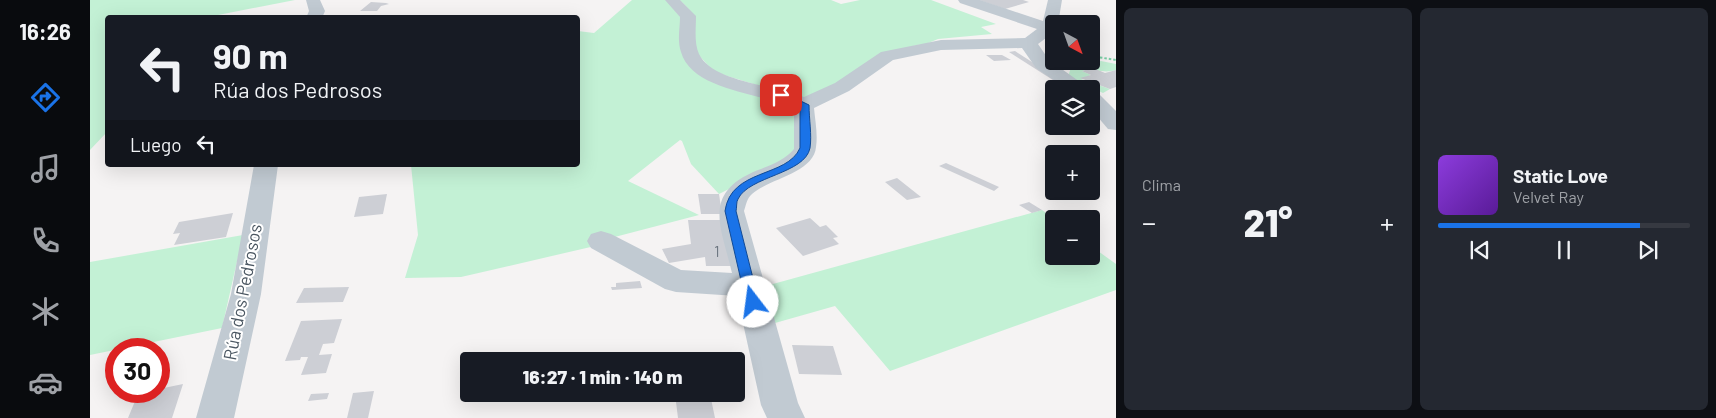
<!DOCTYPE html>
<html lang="es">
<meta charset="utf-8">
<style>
body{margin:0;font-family:Barlow,sans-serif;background:#242831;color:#f1f3f6;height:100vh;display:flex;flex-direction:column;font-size:19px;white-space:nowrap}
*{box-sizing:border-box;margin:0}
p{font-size:16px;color:#9ea1a6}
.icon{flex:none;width:28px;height:28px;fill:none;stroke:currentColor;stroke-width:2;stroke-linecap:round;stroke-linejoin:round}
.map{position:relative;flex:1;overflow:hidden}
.side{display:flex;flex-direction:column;gap:8px;padding:8px;background:#0d0f14;width:600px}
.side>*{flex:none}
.hud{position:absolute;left:15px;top:15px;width:475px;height:152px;border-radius:5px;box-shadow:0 5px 20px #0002;background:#171b24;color:#f1f3f6;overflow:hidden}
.needle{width:32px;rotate:139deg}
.tools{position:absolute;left:955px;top:15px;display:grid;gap:10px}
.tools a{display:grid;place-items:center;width:55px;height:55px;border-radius:5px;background:#171b24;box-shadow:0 5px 20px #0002;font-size:25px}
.speed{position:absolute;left:15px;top:338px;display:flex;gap:10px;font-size:25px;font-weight:700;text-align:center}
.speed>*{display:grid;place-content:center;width:65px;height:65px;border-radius:50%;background:#171b24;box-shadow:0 5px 20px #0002;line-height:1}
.speed .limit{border:8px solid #d22;background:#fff;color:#111}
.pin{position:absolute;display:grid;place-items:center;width:42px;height:42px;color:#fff;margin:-21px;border-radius:10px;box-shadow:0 2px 8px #0006}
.me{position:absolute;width:55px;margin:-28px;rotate:345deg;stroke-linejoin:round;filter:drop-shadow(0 0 4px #0008)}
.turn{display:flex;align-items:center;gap:18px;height:105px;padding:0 25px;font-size:22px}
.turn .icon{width:65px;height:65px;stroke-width:2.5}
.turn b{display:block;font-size:35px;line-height:42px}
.then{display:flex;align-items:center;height:48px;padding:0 25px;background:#0003;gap:10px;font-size:19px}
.big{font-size:38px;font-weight:800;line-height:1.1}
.side .widget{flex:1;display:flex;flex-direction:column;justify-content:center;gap:8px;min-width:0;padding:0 18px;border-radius:8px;background:#242831}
.song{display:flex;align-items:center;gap:15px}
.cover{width:60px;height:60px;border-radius:8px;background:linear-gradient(135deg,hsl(270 70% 55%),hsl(270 70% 35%))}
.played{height:5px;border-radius:2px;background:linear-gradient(90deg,#1a73e8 80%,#363941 80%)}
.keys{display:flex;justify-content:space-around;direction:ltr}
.heat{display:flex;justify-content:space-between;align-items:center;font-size:28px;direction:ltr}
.side .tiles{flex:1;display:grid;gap:8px;grid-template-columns:repeat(2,1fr)}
.trip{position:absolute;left:370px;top:352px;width:285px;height:50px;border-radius:5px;background:#171b24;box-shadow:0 5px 20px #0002;font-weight:800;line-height:50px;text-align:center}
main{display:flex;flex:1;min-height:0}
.menu{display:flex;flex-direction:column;width:90px;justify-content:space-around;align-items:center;background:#090b0e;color:#9ea1a6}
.menu .icon{width:35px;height:35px}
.menu .selected{color:#1a73e8}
.menu b{font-size:22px;color:#f1f3f6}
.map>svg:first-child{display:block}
</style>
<main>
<nav class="menu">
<b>16:26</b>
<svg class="icon selected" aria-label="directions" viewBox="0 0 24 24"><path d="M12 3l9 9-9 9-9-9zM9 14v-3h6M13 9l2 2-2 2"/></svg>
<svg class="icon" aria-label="music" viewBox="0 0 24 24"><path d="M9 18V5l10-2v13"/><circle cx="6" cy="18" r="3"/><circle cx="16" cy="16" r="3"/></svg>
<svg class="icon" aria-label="phone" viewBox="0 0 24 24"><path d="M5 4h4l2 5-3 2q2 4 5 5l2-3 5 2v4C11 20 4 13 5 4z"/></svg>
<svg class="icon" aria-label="climate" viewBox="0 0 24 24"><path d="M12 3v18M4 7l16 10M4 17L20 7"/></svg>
<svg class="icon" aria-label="car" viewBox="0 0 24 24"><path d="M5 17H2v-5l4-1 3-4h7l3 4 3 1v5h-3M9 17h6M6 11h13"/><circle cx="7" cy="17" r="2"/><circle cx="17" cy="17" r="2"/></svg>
</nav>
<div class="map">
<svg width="1026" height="418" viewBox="0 0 1026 418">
<rect width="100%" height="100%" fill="#f5f3f3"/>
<!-- green -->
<g fill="#c3f1d5">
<path d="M0,0H205L118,17L18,18L17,132L0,150Z"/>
<path d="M542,0H577L592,19L596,60L707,105V149L699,159L629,194L601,164L592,141L590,140L538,181L609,215L517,239L505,246L371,277L315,278L328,235L321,165H488V31L504,33Z"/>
<path d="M589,0H741L751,4L770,0H841L906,24L891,27L902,34L848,39L836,44L827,45L791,55L741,89L716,100L624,72L606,52C603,28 611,17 589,0Z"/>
<path d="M1011,61L1026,64V70C1013,74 1005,68 992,71L1001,75L991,79L1020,89L1013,93L978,77L981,67Z"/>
<path d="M952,210L964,219V256H1001V246L1026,264V290L800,371L745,306L678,325L668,288Z"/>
<path d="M153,235L132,328L0,355V262Z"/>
</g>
<!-- building -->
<g fill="#cdcfd5">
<path d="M889,0H933L939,2L915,9Z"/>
<path d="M281,2L296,3L299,4L291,6L287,11H270Z"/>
<path d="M925,51L984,89H977L919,52Z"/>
<path d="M896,55H912L921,60L904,61Z"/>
<path d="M1003,68L1015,73L1026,70V87L1020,89L990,78L1001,75L992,71Z"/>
<path d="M856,163L909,187L904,191L849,166Z"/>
<path d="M807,178L831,197L817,200L795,182Z"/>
<path d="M297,194L293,214L264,217L269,197Z"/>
<path d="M608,194H629L632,214H611Z"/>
<path d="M939,202L952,210L942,213L929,205Z"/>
<path d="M143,213L136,237L84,245L90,233L83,234L89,222Z"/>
<path d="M720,218L730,227L736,225L748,237L743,238L749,244L713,256L686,228Z"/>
<path d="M598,220H633L642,266H616L615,257L579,263L572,249L601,244Z"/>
<path d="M550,281L552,288L522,290L521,287H526V283Z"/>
<path d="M259,287L253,302L206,303L214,288Z"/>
<path d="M252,319L244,343L233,344L229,355L242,354L236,373L211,375L218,357H211L210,360L195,361L211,321Z"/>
<path d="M702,345L743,346L752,375L709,374Z"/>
<path d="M93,384L82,418H38L48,394L69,391V389Z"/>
<path d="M284,391L278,418H257L263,393Z"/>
<path d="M239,393L237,399L218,401L221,394Z"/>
<path d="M585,394H620L625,418H588Z"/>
</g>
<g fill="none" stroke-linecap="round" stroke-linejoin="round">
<!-- path -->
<path stroke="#7ad0a6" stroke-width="2" stroke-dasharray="2.5 2" stroke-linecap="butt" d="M1001,56L1026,60"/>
<!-- minor -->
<g fill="#c1cad2" fill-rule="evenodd">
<path d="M216,0H230L235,11L232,18H216L219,11Z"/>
<path d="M575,0H590L606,16C606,28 604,43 609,54C623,83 687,85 714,97L745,83L791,52L851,40L935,38L947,29L870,3L868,0H890L953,21L958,0H972L968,24H964V32L948,44L959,60L1000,89H977L946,68L932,48L851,50L803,60L759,91L724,108C725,120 728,134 726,147C724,173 678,179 662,194C657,198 656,205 654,211L708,403L715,418H677L671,405L647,296L586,292L575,289L501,248L497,241L501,234L511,231L521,234L591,270L642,273C631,226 611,193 668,170C681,165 695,160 704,149V108C672,93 602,91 591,52C587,40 590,28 590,17Z"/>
<path d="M1001,91L1008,93L1026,111V130L1018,129L1001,109Z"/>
<path d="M164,165H188L171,294L144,418H106L141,294Z"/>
</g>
</g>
<!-- route -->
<path fill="#1a73e8" stroke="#114b97" d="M688,93H694L719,105C719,119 722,135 720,148C715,174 659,176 648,199C646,202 647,208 646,211L669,302L663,308L656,302L635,211C641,168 697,178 710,148V106L688,97Z"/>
<g text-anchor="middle" stroke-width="4" stroke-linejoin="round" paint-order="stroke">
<!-- number labels -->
<g font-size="15" fill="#6b747e">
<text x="627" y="257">1</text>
</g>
<!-- street labels -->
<g font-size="18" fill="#4a5661" stroke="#fff">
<text transform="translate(153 292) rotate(-79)" y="6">Rúa dos Pedrosos</text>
</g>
</g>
</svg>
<div class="tools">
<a><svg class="needle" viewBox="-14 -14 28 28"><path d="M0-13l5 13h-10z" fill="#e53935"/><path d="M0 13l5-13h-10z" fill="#9ea1a6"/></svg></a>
<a><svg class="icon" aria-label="layers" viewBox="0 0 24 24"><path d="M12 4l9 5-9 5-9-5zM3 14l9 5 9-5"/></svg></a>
<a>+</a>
<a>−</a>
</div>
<div class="speed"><div class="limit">30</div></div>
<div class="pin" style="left:691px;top:95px;background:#d93025"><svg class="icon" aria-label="arrive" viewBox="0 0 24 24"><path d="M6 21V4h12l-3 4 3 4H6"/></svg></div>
<svg class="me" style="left:663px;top:302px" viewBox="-20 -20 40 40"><circle r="19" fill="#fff"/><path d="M0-13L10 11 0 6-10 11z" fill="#1a73e8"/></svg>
<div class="trip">16:27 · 1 min · 140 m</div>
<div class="hud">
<div class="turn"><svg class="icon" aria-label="left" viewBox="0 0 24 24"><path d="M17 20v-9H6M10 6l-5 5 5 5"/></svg><div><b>90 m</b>Rúa dos Pedrosos</div></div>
<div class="then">Luego<svg class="icon" aria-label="left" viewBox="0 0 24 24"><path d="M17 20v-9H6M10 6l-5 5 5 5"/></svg></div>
</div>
</div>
<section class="side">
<div class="tiles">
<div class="widget"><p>Clima</p>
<div class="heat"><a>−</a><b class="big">21°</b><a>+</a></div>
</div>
<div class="widget">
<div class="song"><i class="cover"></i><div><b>Static Love</b><p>Velvet Ray</p></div></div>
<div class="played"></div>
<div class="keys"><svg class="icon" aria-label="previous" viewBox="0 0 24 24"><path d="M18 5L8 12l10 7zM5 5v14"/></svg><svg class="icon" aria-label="pause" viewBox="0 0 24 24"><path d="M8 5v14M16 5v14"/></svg><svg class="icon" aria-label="next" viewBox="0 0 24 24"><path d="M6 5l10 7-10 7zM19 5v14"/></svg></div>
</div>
</div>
</section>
</main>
